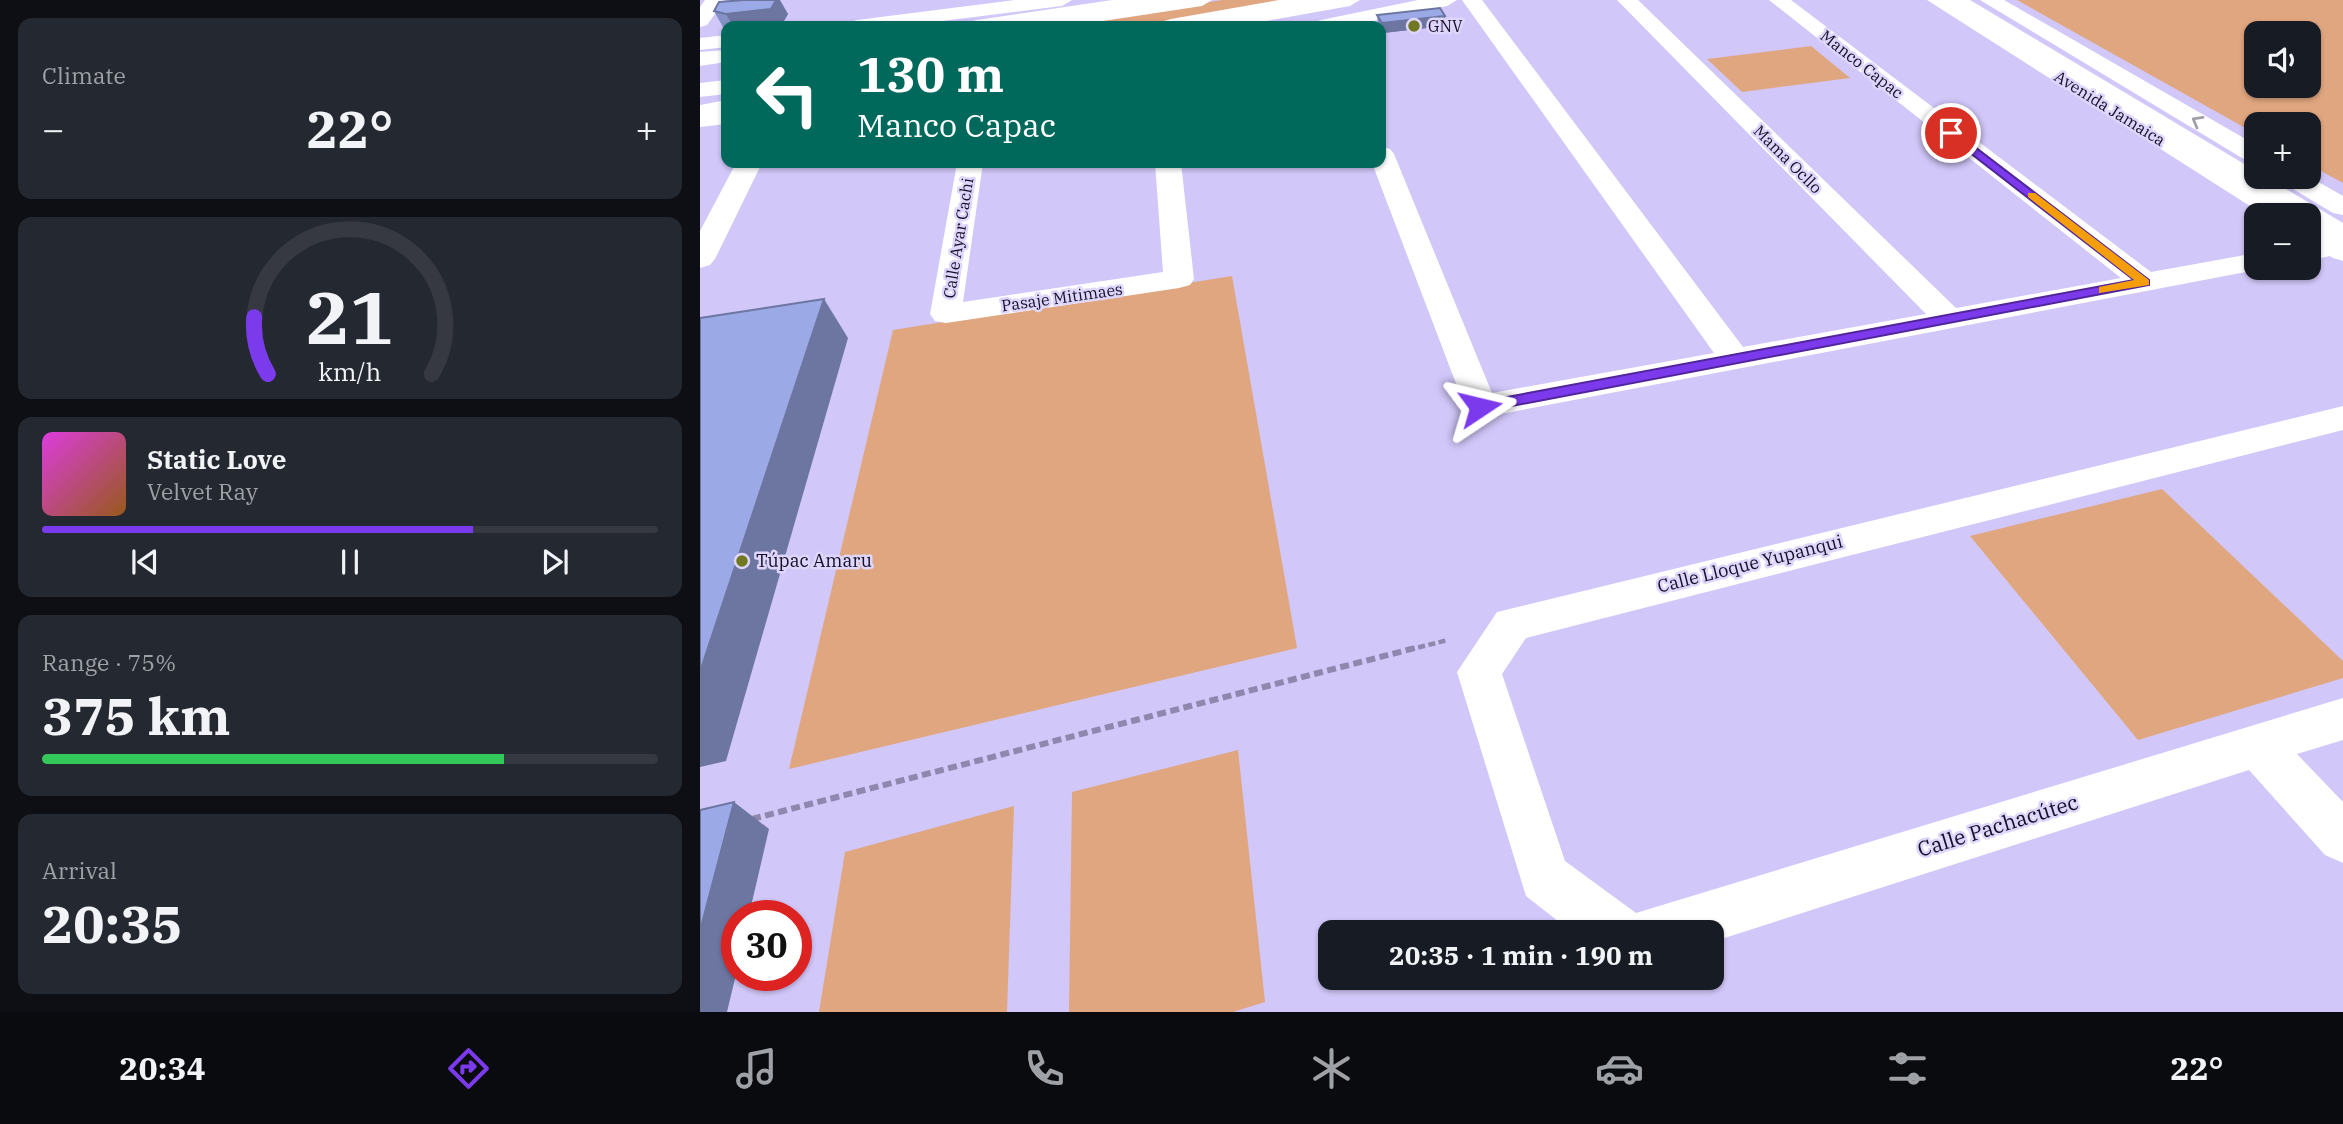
<!DOCTYPE html>
<meta charset="utf-8">
<style>
body{margin:0;font-family:"IBM Plex Serif",serif;background:#242831;color:#f1f3f6;height:100vh;display:flex;flex-direction:column;font-size:26px;white-space:nowrap}
*{box-sizing:border-box;margin:0}
p{font-size:23px;color:#9ea1a6}
.icon{flex:none;width:38px;height:38px;fill:none;stroke:currentColor;stroke-width:2;stroke-linecap:round;stroke-linejoin:round}
.map{position:relative;flex:1;overflow:hidden}
.sheet{display:flex;flex-direction:column;gap:18px;padding:18px;background:#0d0f14;width:700px}
.sheet>*{flex:none}
.top-card{position:absolute;left:21px;top:21px;width:665px;height:147px;border-radius:14px;box-shadow:0 2px 5px #0004;background:#00695c;color:#fff;overflow:hidden}
.fabs{position:absolute;left:1544px;top:21px;display:grid;gap:14px}
.fabs a{display:grid;place-items:center;width:77px;height:77px;border-radius:14px;background:#171b24;box-shadow:0 2px 5px #0004;font-size:35px}
.speed{position:absolute;left:21px;top:900px;display:flex;gap:14px;font-size:35px;font-weight:700;text-align:center}
.speed>*{display:grid;place-content:center;width:91px;height:91px;border-radius:50%;background:#171b24;box-shadow:0 2px 5px #0004;line-height:1}
.speed .limit{border:10px solid #d22;background:#fff;color:#111}
.pin{position:absolute;display:grid;place-items:center;width:60px;height:60px;color:#fff;margin:-30px;border:4px solid #fff;border-radius:50%;box-shadow:0 2px 7px #0007}
.me{position:absolute;width:77px;margin:-38px;rotate:80deg;stroke-linejoin:round;filter:drop-shadow(0 0 5px #0008)}
.turn{display:flex;align-items:center;gap:24px;height:147px;padding:0 21px;font-size:32px}
.turn .icon{width:91px;height:91px;stroke-width:2.5}
.turn b{display:block;font-size:49px;line-height:60px}
.big{font-size:52px;font-weight:800;line-height:1.1}
.sheet .card{flex:1;display:flex;flex-direction:column;justify-content:center;gap:10px;min-width:0;padding:0 24px;border-radius:14px;background:#242831}
.sheet .dial{align-items:center;gap:0}
.dial svg{height:182px;overflow:visible;fill:none;stroke:#363941;stroke-width:7;stroke-linecap:round;text-anchor:middle}
.dial text{fill:#f1f3f6;stroke:none}
.song{display:flex;align-items:center;gap:21px}
.cover{width:84px;height:84px;border-radius:10px;background:linear-gradient(135deg,hsl(300 70% 55%),hsl(30 70% 35%))}
.played{height:7px;border-radius:4px;background:linear-gradient(90deg,#7c3aed 70%,#363941 70%)}
.keys{display:flex;justify-content:space-around;direction:ltr}
.heat{display:flex;justify-content:space-between;align-items:center;font-size:38px;direction:ltr}
.charge{height:10px;border-radius:5px;background:linear-gradient(90deg,#34c759 75%,#363941 0)}
.trip{position:absolute;left:618px;top:920px;width:406px;height:70px;border-radius:14px;background:#171b24;box-shadow:0 2px 5px #0004;font-weight:800;line-height:70px;text-align:center}
.dock{display:flex;height:112px;justify-content:space-around;align-items:center;background:#090b0e;color:#9ea1a6}
.dock .icon{width:49px;height:49px}
.dock .on{color:#7c3aed}
.dock b{font-size:32px;color:#f1f3f6}
main{display:flex;flex:1;min-height:0}
.map>svg:first-child{display:block}
</style>
<main>
<section class="sheet">
<div class="card"><p>Climate</p>
<div class="heat"><a>−</a><b class="big">22°</b><a>+</a></div>
</div>
<div class="card dial"><svg viewBox="0 0 100 80">
<path d="M14 69A42 42 0 1 1 86 69"/>
<path d="M14 69A42 42 0 0 1 8 44" stroke="#7c3aed"/>
<text x="50" y="56" font-size="32" font-weight="700">21</text>
<text x="50" y="72" font-size="11">km/h</text>
</svg></div>
<div class="card">
<div class="song"><i class="cover"></i><div><b>Static Love</b><p>Velvet Ray</p></div></div>
<div class="played"></div>
<div class="keys"><svg class="icon" aria-label="previous" viewBox="0 0 24 24"><path d="M18 5L8 12l10 7zM5 5v14"/></svg><svg class="icon" aria-label="pause" viewBox="0 0 24 24"><path d="M8 5v14M16 5v14"/></svg><svg class="icon" aria-label="next" viewBox="0 0 24 24"><path d="M6 5l10 7-10 7zM19 5v14"/></svg></div>
</div>
<div class="card"><p>Range · 75%</p><b class="big">375 km</b><div class="charge"></div></div>
<div class="card"><p>Arrival</p><b class="big">20:35</b></div>
</section>
<div class="map">
<svg width="1643" height="1012" viewBox="0 0 1643 1012">
<rect width="100%" height="100%" fill="#d1c7f9"/>
<!-- green -->
<g fill="#e0a67f" fill-rule="evenodd">
<path d="M522,0H595L443,26H357Z"/>
<path d="M1317,0H1643V183L1608,164V124H1556V134ZM1556,33H1608V86H1556Z"/>
<path d="M1111,46L1150,78L1042,92L1007,59Z"/>
<path d="M532,276L597,648L89,769L193,330Z"/>
<path d="M1462,489L1643,661V678L1438,740L1270,536Z"/>
<path d="M538,750L565,1002L533,1012H369L372,792Z"/>
<path d="M314,806L307,1012H119L145,852Z"/>
</g>
<g fill="none" stroke-linecap="round" stroke-linejoin="round">
<!-- path-far1 -->
<path stroke="#9087af" stroke-width="4.5" stroke-dasharray="7 3.5" stroke-linecap="butt" d="M708,650L748,640"/>
<!-- path -->
<path stroke="#9087af" stroke-width="6" stroke-dasharray="9 4.5" stroke-linecap="butt" d="M52,819L715,648"/>
<!-- minor -->
<g fill="#fff" fill-rule="evenodd">
<path d="M5,0H25L7,25L0,27V7Z"/>
<path d="M315,0H372L362,6L203,26H147L150,22L157,20Z"/>
<path d="M463,0H512L502,6L370,26H322L325,22L332,20Z"/>
<path d="M579,0H622L612,6L498,26L461,25L464,21L471,19Z"/>
<path d="M718,0H757L747,6L649,26H611L614,22L621,20Z"/>
<path d="M762,0H782L1043,347L1226,314L917,0H938L1256,308L1421,278L1069,0H1091L1451,272L1556,253V268H1567L780,418L768,415L672,163H681V146L690,149L694,154L792,393L1014,353Z"/>
<path d="M1246,0H1270L1556,171V177H1566L1643,223V253L1608,261V243L1630,239L1608,226V215H1591Z"/>
<path d="M26,35V47L0,50V38Z"/>
<path d="M26,80V94L0,97V83Z"/>
<path d="M26,110V124L0,127V113Z"/>
<path d="M36,163H62L15,259L10,265L0,268V231Z"/>
<path d="M257,163H283L263,302L463,272L455,163H481L494,279L490,285L479,288L246,323L235,321L230,314Z"/>
<path d="M1643,406V430L826,638L802,674L865,861L936,913L1643,698V740L1597,754L1643,802V863L1625,855L1549,770L1012,942V933H873L826,896L757,672L797,612Z"/>
</g>
<!-- major -->
<g fill="#fff" fill-rule="evenodd">
<path d="M412,0H462L452,6L316,26H267L270,22L277,20Z"/>
<path d="M617,0H660L650,6L538,26H495L498,22L505,20Z"/>
<path d="M1227,0H1251L1593,209L1597,215H1564Z"/>
<path d="M1280,0H1304L1556,145V164L1547,161Z"/>
<path d="M26,50V62L0,66V52Z"/>
<path d="M26,100V114L0,119V105Z"/>
<path d="M1608,176L1643,196V215L1633,213L1583,183L1579,177Z"/>
<path d="M1608,223L1618,225L1643,240V261L1633,258L1608,243Z"/>
</g>
</g>
<!-- wall -->
<g fill="#8591c6">
<path d="M14,11L88,14L81,26H26V30L24,29Z"/>
<path d="M677,15L745,26L683,33L681,26H679L678,24Z"/>
</g>
<!-- shaded-wall -->
<g fill="#6c76a1">
<path d="M76,0H80L88,14L81,26H33L26,14Z"/>
<path d="M745,16V26L683,33L682,23Z"/>
<path d="M124,299L148,338L26,761L0,767V672Z"/>
<path d="M34,802L69,829L49,915H37V970L27,1012H0V931Z"/>
</g>
<!-- building -->
<g fill="#9ba9e6" stroke="#6c76a1" stroke-width="2">
<path d="M44,0H76L71,9L26,14L14,11L19,2Z"/>
<path d="M740,8L745,16L682,23L677,15Z"/>
<path d="M124,299L0,672V318Z"/>
<path d="M34,802L0,931V810Z"/>
</g>
<!-- one-way arrows -->
<defs><path id="oneway-chevron" d="M-2-3.5L2.5 0L-2 3.5" fill="none" stroke-width="1.6" stroke-linecap="round" stroke-linejoin="round" transform="scale(1.75)"/></defs>
<use stroke="#a29fa8" href="#oneway-chevron" transform="translate(1497 121) rotate(-150)"/>
<!-- route -->
<path fill="#7c3aed" stroke="#51269a" stroke-width="2" d="M1247,131H1254L1449,280V285L780,412L773,407L780,402L1434,280L1247,135Z"/>
<!-- slow -->
<path fill="#f59e0b" d="M1328,193H1335L1449,280V285L1399,293V287L1434,280L1328,197Z"/>
<!-- markers -->
<g fill="#707821" stroke="#ded6fc" stroke-width="2.5">
<circle cx="714" cy="26" r="7"/>
<circle cx="42" cy="561" r="7"/>
</g>
<g text-anchor="middle" stroke-width="5" stroke-linejoin="round" paint-order="stroke">
<!-- far-poi labels -->
<g font-size="16" fill="#161025" stroke="#ded6fc" text-anchor="start">
<text x="728" y="32">GNV</text>
</g>
<!-- far-street labels -->
<g font-size="16" fill="#161025" stroke="#ded6fc">
<text transform="translate(1162 64) rotate(38)" y="6">Manco Capac</text>
<text transform="translate(1410 108) rotate(32)" y="6">Avenida Jamaica</text>
<text transform="translate(1088 159) rotate(45)" y="6">Mama Ocllo</text>
<text transform="translate(258 238) rotate(-81)" y="6">Calle Ayar Cachi</text>
<text transform="translate(362 297) rotate(-8)" y="6">Pasaje Mitimaes</text>
</g>
<!-- poi labels -->
<g font-size="18" fill="#161025" stroke="#ded6fc" text-anchor="start">
<text x="56" y="567">Túpac Amaru</text>
</g>
<!-- street labels -->
<g font-size="18" fill="#161025" stroke="#ded6fc">
<text transform="translate(1050 564) rotate(-14)" y="6">Calle Lloque Yupanqui</text>
</g>
<!-- near-street labels -->
<g font-size="21" fill="#161025" stroke="#ded6fc">
<text transform="translate(1298 826) rotate(-17)" y="7">Calle Pachacútec</text>
</g>
</g>
</svg>
<div class="fabs">
<a><svg class="icon" aria-label="sound" viewBox="0 0 24 24"><path d="M4 9h4l5-4v14l-5-4H4zM17 9q2 3 0 6"/></svg></a>
<a>+</a>
<a>−</a>
</div>
<div class="speed"><div class="limit">30</div></div>
<div class="pin" style="left:1251px;top:133px;background:#d93025"><svg class="icon" aria-label="arrive" viewBox="0 0 24 24"><path d="M6 21V4h12l-3 4 3 4H6"/></svg></div>
<svg class="me" style="left:780px;top:407px" viewBox="-20 -20 40 40"><path d="M0-17L14 15 0 8-14 15z" fill="#7c3aed" stroke="#fff" stroke-width="4"/></svg>
<div class="trip">20:35 · 1 min · 190 m</div>
<div class="top-card">
<div class="turn"><svg class="icon" aria-label="left" viewBox="0 0 24 24"><path d="M17 20v-9H6M10 6l-5 5 5 5"/></svg><div><b>130 m</b>Manco Capac</div></div>
</div>
</div>
</main>
<nav class="dock">
<b>20:34</b>
<svg class="icon on" aria-label="directions" viewBox="0 0 24 24"><path d="M12 3l9 9-9 9-9-9zM9 14v-3h6M13 9l2 2-2 2"/></svg>
<svg class="icon" aria-label="music" viewBox="0 0 24 24"><path d="M9 18V5l10-2v13"/><circle cx="6" cy="18" r="3"/><circle cx="16" cy="16" r="3"/></svg>
<svg class="icon" aria-label="phone" viewBox="0 0 24 24"><path d="M5 4h4l2 5-3 2q2 4 5 5l2-3 5 2v4C11 20 4 13 5 4z"/></svg>
<svg class="icon" aria-label="climate" viewBox="0 0 24 24"><path d="M12 3v18M4 7l16 10M4 17L20 7"/></svg>
<svg class="icon" aria-label="car" viewBox="0 0 24 24"><path d="M5 17H2v-5l4-1 3-4h7l3 4 3 1v5h-3M9 17h6M6 11h13"/><circle cx="7" cy="17" r="2"/><circle cx="17" cy="17" r="2"/></svg>
<svg class="icon" aria-label="filters" viewBox="0 0 24 24"><path d="M4 7h16M4 17h16"/><circle cx="9" cy="7" r="2"/><circle cx="15" cy="17" r="2"/></svg>
<b>22°</b>
</nav>
